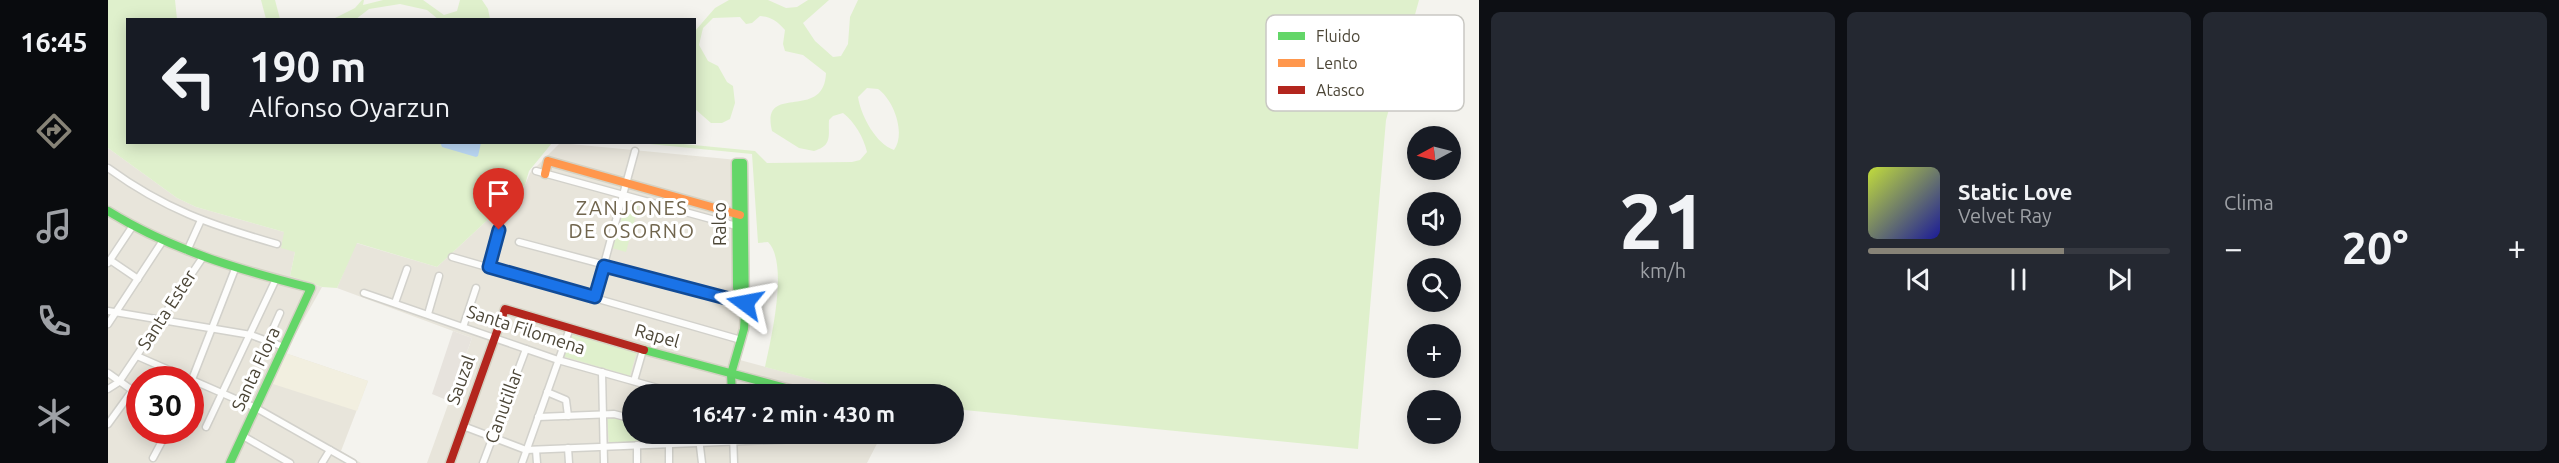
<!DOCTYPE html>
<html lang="es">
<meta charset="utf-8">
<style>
body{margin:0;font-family:Ubuntu,sans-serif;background:#242831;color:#f1f3f6;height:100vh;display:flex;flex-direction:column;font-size:22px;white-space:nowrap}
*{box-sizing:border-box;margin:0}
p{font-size:20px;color:#9ea1a6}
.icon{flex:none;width:33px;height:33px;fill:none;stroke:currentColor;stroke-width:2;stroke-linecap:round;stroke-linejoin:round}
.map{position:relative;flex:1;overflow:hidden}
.sheet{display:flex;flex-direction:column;gap:12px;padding:12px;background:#0d0f14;width:1080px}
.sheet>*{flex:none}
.top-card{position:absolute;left:18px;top:18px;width:570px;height:126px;border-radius:0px;box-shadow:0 3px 15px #0003;background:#171b24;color:#f1f3f6;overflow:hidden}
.needle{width:39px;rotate:263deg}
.buttons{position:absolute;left:1299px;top:126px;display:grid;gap:12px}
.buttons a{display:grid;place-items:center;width:54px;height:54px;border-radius:50%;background:#171b24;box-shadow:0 3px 15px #0003;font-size:30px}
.speed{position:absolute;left:18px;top:366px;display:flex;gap:12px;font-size:30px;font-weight:700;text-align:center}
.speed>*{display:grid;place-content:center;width:78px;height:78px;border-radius:50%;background:#171b24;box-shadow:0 3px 15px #0003;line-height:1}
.speed .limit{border:9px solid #d22;background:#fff;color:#111}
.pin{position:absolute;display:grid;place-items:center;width:51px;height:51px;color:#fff;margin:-62px -26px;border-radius:50% 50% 50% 0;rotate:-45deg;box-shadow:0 0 6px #0007}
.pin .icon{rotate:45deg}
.me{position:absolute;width:66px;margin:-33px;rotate:283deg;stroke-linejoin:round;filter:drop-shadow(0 0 4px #0008)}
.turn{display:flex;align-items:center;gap:21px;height:126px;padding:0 24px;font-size:27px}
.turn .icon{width:78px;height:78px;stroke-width:2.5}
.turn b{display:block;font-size:42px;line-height:51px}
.big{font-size:45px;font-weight:700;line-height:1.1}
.sheet .widget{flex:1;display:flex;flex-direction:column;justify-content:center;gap:9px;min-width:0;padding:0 21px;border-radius:9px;background:#242831}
.sheet .dial{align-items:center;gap:0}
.dial b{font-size:78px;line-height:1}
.song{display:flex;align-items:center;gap:18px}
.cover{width:72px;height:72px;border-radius:9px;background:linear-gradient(135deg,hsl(70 70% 55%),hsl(240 70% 35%))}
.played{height:6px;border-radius:3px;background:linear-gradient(90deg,#878377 65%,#363941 65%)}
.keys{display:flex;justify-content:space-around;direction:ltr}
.heat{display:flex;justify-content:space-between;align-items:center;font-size:33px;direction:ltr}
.sheet .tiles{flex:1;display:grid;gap:12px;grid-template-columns:repeat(3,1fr)}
.trip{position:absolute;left:514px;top:384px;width:342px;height:60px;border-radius:30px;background:#171b24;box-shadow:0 3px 15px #0003;font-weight:700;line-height:60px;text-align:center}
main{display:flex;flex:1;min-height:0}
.dock{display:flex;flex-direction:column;width:108px;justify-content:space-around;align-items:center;background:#090b0e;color:#9ea1a6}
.dock .icon{width:42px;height:42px}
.dock .active{color:#878377}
.dock b{font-size:27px;color:#f1f3f6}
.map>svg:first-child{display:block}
</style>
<main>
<nav class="dock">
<b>16:45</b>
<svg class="icon active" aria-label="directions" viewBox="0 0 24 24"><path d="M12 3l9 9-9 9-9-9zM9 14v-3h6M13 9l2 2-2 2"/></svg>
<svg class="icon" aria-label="music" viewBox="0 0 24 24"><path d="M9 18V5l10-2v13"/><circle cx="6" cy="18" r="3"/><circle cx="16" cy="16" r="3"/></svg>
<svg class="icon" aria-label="phone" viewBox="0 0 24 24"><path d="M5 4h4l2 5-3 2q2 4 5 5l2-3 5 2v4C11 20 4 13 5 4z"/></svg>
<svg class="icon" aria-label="climate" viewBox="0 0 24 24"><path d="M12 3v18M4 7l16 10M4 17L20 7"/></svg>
</nav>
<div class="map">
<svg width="1371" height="463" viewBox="0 0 1371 463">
<rect width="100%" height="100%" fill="#f4f3ee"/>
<!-- residential -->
<g fill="#e8e5db" fill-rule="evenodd">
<path d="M452,143L640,161L642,321L632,360L758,394H525V434H774L759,463H319L364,338L229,288L248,243L329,267L417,185L422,173Z"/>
<path d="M0,148L69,198L88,207L176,232L187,252L182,276L214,287L177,353L260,381L233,451L253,463H0ZM32,380H82V430H32Z"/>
</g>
<!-- industrial -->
<path fill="#e7e3dd" d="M345,331L364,338L341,401L324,394Z"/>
<!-- education -->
<path fill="#f2efe0" d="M177,353L260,381L249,411L165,384Z"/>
<!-- green -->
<g fill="#dff0cc" fill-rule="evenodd">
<path d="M0,0H67L69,19L20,20V142L444,143L421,171L417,185L329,267L249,243L229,288L214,287L182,276L187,252L173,248L176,232L88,207L69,198L0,148Z"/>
<path d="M153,0H167L172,19H158Z"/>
<path d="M254,0H256L255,5L275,0H315L336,15L349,11L352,0H374L380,9L382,19H330L319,10L292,4L261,9L248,19H225L247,8Z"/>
<path d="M621,0H660L678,8L689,7L700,0H721L695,23L707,41L725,57L733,56L740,44L742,17L750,0H1311L1278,120L1250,449L846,409V394H758L657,367C663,339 681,263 660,242L650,243L644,154L531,143H565L647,151L659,163L744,162L752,160L759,152C756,138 746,121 735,113L725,116L721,120C720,136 725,145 706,151L691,148L664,131C652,81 716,123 718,73L695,55L677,51L675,44L677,30C669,21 664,17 652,16L644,23L638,24L632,17L605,18L595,28L591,45L600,61L610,66L619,82L625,86L627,103L622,119L614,123H603L587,109V31L607,8ZM759,88L770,89C786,100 798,134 786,150C768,144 753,116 750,97Z"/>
<path d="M519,200L531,204L518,252L504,248Z"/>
<path d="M463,331L529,351L522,376L454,356Z"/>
<path d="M508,418L525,423V434H564L585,439L501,443L499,419Z"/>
</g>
<!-- water -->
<path fill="#bbd8f5" d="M332,142H373V143L370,156L368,157L334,147Z"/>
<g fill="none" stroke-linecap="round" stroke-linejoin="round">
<!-- street casing -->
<g stroke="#d2d1cb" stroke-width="9">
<g id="street">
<path d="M0,168C56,209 103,225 169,244"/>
<path d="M428,171L632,227"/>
<path d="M411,242L636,302"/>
<path d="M79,251L93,220"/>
<path d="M344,257L633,340"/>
<path d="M2,260L30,279"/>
<path d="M0,263L24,227"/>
<path d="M381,267L391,230"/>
<path d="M256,293L450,360L571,394"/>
<path d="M487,297L527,151"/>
<path d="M287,303L299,269"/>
<path d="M0,311L143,335L176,347"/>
<path d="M320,314L331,276"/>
<path d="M0,324L54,242"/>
<path d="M355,327L368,288"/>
<path d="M160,340L172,313"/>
<path d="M29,356L148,408L245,463"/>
<path d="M494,372L496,463"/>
<path d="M0,373L31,395"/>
<path d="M526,381L535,350"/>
<path d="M83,382L127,269"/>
<path d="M656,383L657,394"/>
<path d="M0,389L11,382L95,257"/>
<path d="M439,392L458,400L460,416"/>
<path d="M430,417L506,414L525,419"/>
<path d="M0,424L24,391"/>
<path d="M355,426L418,450L763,436"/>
<path d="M98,427L168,279"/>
<path d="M575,434L591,438L594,463"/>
<path d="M625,434L626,463"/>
<path d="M135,436L182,463"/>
<path d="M561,444V463"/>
<path d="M529,445V463"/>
<path d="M460,448L461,463"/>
<path d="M428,450L429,463"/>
<path d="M45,458L60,430"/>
<path d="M214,463L222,450"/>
<path d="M375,463L418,349"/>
<path d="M414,463L462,328"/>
</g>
</g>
<!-- fast casing -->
<g stroke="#d4d2c4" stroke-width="11">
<g id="fast">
<path d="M0,211C63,250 132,270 203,288L122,463"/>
<path d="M536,350L693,392L692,394"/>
<path d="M624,394L623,374L636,329L637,312L635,163H628L629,287L637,319"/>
</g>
</g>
<!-- slow casing -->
<g stroke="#d4d2c4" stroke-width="11">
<path id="slow" d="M437,174L440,161L632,215"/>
</g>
<!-- jam casing -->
<g stroke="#d4d2c4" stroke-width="11">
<path id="jam" d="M342,463L397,309L536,350"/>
</g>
<!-- street -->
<use href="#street" stroke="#fdfdfc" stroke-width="6"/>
<!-- fast -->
<use href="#fast" stroke="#63d668" stroke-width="8"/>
<!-- slow -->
<use href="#slow" stroke="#ff974d" stroke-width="8"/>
<!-- jam -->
<use href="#jam" stroke="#b3261e" stroke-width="8"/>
</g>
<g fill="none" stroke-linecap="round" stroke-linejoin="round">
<!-- route casing -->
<g stroke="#114b97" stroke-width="15">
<path id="route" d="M391,230L381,267L487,297L496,266L637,303"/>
</g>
<!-- route -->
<use href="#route" stroke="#1a73e8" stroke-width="10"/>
</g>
<g text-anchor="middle" stroke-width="6" stroke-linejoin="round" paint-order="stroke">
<!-- street labels -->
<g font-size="18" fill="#4c4637" stroke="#fff">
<text transform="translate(612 224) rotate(-90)" y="6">Ralco</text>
<text transform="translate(59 310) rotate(-57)" y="6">Santa Ester</text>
<text transform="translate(418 330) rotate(18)" y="6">Santa Filomena</text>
<text transform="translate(549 336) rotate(16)" y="6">Rapel</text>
<text transform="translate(148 369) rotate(-65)" y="6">Santa Flora</text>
<text transform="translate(353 380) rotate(-70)" y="6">Sauzal</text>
<text transform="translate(396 406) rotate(-70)" y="6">Canutillar</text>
</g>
<!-- neighbourhood labels -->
<g font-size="20" letter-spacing="1.5" fill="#70654d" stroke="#fff">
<text x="524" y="215">ZANJONES<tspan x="524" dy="23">DE OSORNO</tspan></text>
</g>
</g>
<!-- legend -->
<rect x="1158" y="15" width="198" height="96" rx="9" fill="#fff" stroke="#c9c8c3" stroke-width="1.5"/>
<rect x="1170" y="32" width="27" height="8" fill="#63d668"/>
<rect x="1170" y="59" width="27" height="8" fill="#ff974d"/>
<rect x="1170" y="86" width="27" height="8" fill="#b3261e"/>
<g font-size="16" fill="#4c4637">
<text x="1208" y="42">Fluido</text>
<text x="1208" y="69">Lento</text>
<text x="1208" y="96">Atasco</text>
</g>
</svg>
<div class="buttons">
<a><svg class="needle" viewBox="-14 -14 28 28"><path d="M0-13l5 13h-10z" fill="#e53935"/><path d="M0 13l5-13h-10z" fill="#9ea1a6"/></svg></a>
<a><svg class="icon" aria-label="sound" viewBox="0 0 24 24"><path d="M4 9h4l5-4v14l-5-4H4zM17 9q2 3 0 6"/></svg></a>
<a><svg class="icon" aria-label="search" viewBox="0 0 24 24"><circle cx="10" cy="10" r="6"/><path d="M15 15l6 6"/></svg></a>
<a>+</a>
<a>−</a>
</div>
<div class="speed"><div class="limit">30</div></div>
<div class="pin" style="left:391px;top:230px;background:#d93025"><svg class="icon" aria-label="arrive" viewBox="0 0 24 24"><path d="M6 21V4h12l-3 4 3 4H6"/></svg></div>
<svg class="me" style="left:637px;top:303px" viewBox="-20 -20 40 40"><path d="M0-17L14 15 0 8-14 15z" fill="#1a73e8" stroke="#fff" stroke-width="4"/></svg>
<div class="trip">16:47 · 2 min · 430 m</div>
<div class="top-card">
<div class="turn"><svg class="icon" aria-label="left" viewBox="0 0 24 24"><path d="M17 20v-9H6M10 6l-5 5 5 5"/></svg><div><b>190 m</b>Alfonso Oyarzun</div></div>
</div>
</div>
<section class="sheet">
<div class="tiles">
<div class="widget dial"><b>21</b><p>km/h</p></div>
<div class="widget">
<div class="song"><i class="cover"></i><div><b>Static Love</b><p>Velvet Ray</p></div></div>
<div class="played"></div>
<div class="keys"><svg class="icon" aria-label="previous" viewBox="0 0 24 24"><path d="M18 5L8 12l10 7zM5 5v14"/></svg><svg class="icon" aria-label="pause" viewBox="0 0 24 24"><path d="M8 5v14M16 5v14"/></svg><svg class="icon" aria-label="next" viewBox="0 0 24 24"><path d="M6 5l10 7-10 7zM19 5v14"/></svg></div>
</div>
<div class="widget"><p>Clima</p>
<div class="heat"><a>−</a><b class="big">20°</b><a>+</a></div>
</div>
</div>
</section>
</main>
